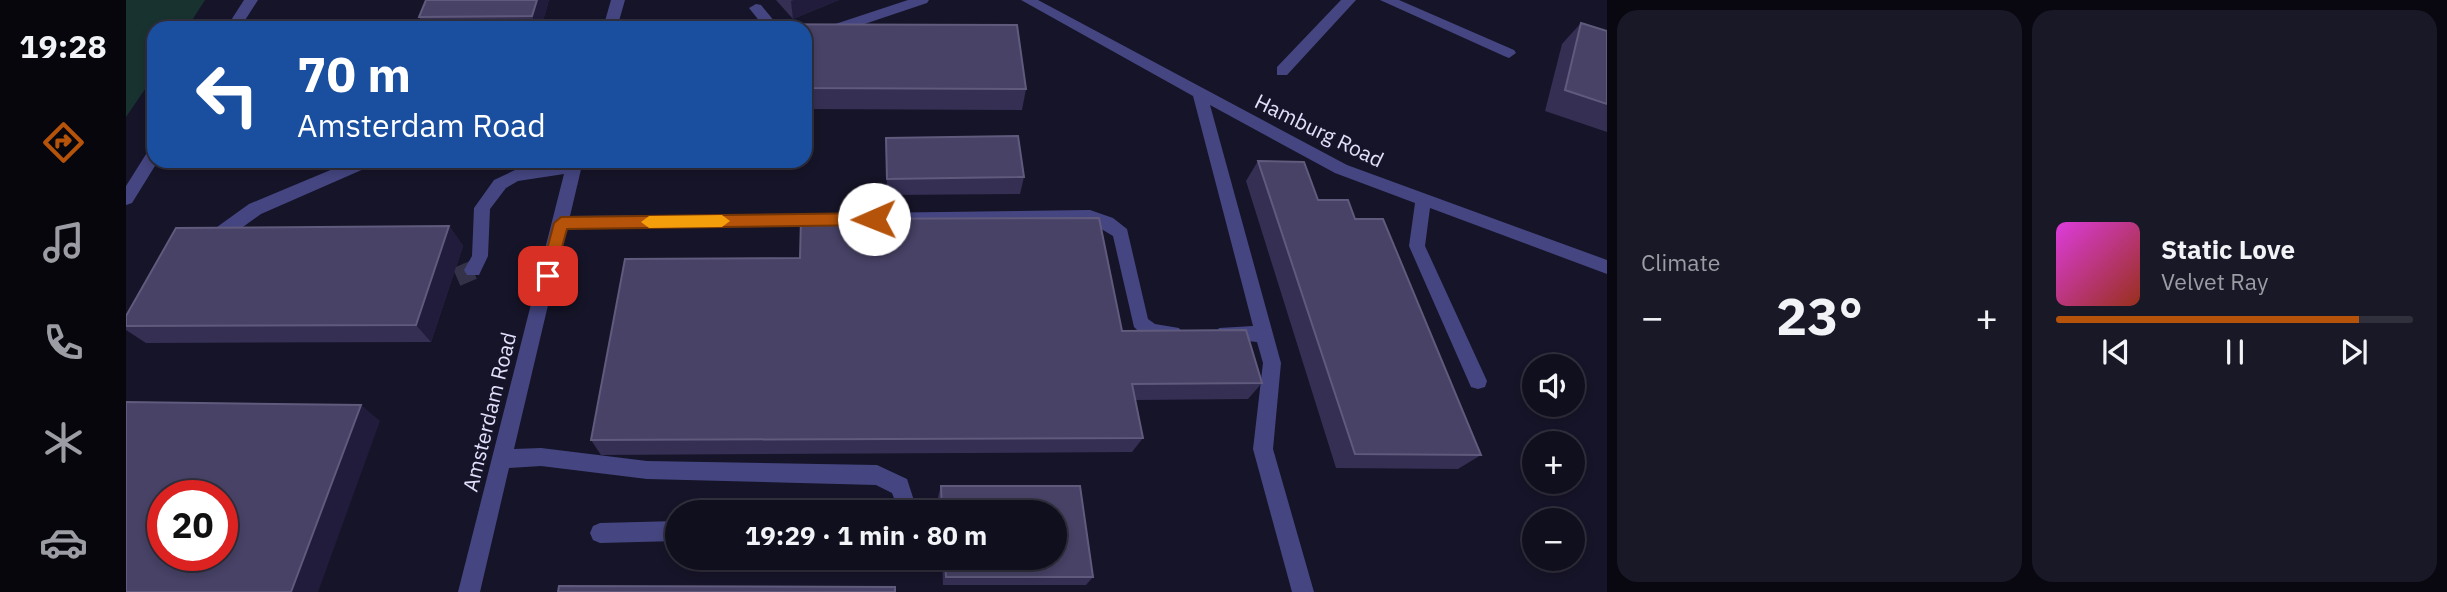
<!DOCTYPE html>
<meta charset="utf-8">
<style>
body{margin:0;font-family:"IBM Plex Sans",sans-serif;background:#191827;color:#f1f3f6;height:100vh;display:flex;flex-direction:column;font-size:26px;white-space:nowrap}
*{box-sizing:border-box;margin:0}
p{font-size:23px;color:#9c9ca4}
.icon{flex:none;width:38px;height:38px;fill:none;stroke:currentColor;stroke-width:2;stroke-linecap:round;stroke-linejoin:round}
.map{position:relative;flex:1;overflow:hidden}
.details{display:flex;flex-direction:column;gap:10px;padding:10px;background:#090810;width:840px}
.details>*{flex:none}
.banner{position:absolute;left:21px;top:21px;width:665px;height:147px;border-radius:21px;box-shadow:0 4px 10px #0003,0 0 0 2px #302f3c;background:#1a4fa0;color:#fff;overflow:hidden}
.controls{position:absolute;left:1396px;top:354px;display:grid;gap:14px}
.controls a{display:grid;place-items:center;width:63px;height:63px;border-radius:50%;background:#100f1e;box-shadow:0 4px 10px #0003,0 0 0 2px #302f3c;font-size:35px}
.speed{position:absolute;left:21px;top:480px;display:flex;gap:14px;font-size:35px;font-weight:700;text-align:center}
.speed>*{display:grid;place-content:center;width:91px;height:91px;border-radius:50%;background:#100f1e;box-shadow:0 4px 10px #0003,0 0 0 2px #302f3c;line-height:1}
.speed .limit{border:10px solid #d22;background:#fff;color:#111}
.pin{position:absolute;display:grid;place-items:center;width:60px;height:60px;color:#fff;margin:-30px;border-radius:14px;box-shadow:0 4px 10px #0006}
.me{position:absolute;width:77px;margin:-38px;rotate:269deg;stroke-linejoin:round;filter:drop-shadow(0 0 5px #0008)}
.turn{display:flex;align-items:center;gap:24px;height:147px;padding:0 35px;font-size:32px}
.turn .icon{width:91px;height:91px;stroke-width:2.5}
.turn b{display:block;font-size:49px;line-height:60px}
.big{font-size:52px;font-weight:700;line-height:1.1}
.details .widget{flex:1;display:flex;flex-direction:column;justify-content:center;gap:10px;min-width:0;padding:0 24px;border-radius:21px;background:#191827}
.song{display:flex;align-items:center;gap:21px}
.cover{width:84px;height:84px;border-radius:10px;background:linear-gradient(135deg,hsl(300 70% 55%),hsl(10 70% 35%))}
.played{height:7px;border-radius:4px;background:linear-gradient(90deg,#b45309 85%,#302f3c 85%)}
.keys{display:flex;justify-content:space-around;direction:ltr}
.heat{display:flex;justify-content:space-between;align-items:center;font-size:38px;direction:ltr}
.details .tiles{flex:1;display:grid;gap:10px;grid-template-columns:repeat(2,1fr)}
.trip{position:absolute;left:539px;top:500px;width:402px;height:70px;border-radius:35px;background:#100f1e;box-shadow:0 4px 10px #0003,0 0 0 2px #302f3c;font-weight:700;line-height:70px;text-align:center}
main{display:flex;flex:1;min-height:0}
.tabs{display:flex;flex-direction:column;width:126px;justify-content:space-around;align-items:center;background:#06060c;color:#9c9ca4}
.tabs .icon{width:49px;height:49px}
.tabs .on{color:#b45309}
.tabs b{font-size:32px;color:#f1f3f6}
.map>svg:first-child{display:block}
</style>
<main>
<nav class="tabs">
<b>19:28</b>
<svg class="icon on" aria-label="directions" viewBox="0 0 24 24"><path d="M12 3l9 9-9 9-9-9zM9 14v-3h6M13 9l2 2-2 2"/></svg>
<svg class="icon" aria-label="music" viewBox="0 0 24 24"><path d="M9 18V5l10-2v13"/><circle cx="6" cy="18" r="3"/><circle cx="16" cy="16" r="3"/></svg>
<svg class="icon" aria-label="phone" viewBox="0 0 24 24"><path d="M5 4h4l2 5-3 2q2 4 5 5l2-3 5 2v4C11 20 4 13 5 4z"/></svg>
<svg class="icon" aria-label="climate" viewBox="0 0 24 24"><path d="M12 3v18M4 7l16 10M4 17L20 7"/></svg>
<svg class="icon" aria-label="car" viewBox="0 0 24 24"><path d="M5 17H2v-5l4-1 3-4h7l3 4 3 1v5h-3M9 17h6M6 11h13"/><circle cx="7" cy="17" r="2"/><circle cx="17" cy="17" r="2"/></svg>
</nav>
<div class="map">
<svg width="1481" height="592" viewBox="0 0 1481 592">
<rect width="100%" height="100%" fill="#161428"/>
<!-- green -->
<path fill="#18322f" d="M0,0H79L61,28H28V76L0,117Z"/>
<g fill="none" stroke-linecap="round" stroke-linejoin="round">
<!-- minor-tunnel -->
<path stroke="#343248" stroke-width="19" stroke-dasharray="19 10" stroke-linecap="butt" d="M302,280L326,279L347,270"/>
<!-- minor -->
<g fill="#454681" fill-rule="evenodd">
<path d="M118,0H132L114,28H100Z"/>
<path d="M485,0H499L491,28H477Z"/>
<path d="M782,0H803L801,3L679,44V34Z"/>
<path d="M895,0H912L1221,165L1481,260V274L1304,208L1299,246L1361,381L1359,387L1352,389L1345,387L1283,246L1289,203L1209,173L1084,105L1155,363L1147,449L1188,592H1166L1127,449L1137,363L1131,342L1093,338L1090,333L1093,328L1127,326L1067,96Z"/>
<path d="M1215,0H1230L1161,75H1151V67Z"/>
<path d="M1254,0H1273L1388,50L1390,53L1383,58L1378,56Z"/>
<path d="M630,4L635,5L654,28H639L623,8Z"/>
<path d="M28,149V161H32L6,203L0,205V186L22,151Z"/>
<path d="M226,161H249L247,165L135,214L103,237H91L89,232L91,227L123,204Z"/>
<path d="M441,161H457L444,216L698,214L706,220L698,226L440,229L388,449L415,448L521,461L751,465L781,479L792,513H768L771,506L766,493L750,485L521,479L415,466L383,468L354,592H332L438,174L392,181L380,188L364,209L362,256L353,275H341L338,270L346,256L348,208L368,180L389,170Z"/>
<path d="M964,210L987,218L1001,229L1022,319L1029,324L1053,328L1056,333L1053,338C1038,344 1019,339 1008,327L987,236L967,224L740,225L732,219L740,213Z"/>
<path d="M551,521V541L474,543L467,540L464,533L467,526L474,523Z"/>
</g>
</g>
<!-- wall -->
<g fill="#352f54">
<path d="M300,0H423L415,28H299L293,17Z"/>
<path d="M650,0H713L667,19Z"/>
<path d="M1455,23L1481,31V132L1419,111L1436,44Z"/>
<path d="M679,28L900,89L896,110L679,109Z"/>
<path d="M760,138L898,177L894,194L761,195Z"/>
<path d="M1132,161L1192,200L1229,219L1355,455L1332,469L1210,468L1120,181Z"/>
<path d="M323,226L337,246L305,342L20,343L0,330V316Z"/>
<path d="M996,331L1136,383L1122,399L1009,400L1017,438L1006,452L475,455L465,440Z"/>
<path d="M815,486H954L967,577L960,585H817L816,558H929V513H813L812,497Z"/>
</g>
<!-- shaded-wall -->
<g fill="#211c3b">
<path d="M411,0H423L415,28H411L406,16Z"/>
<path d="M668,0H713L667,19L665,1Z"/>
<path d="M323,226L337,246L305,342L290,325Z"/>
<path d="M235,405L254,421L192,592H165Z"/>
</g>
<!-- building -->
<g fill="#474266" stroke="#605b7d" stroke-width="2" fill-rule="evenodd">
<path d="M300,0H411L406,16L293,17Z"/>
<path d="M1455,23L1481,31V104L1439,90Z"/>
<path d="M518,24L891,25L900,89L679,88V28H517Z"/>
<path d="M892,136L898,177L761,179L760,138Z"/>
<path d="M1132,161L1178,162L1192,200H1222L1229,219H1257L1355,455L1229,454Z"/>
<path d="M973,218L996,331L1120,330L1136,383L1006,384L1017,438L465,440L499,259L674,258L675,219Z"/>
<path d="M323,226L290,325L0,326V316L50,228Z"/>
<path d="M0,402L235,405L165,592H0ZM37,495H96V555H37Z"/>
<path d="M815,486H954L967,577H820L819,558H929V513H816Z"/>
<path d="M433,586L769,587V592H432Z"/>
</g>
<!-- route -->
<path fill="#b45309" stroke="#753606" stroke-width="2" d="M748,213L756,219L748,225L441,229L427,280H416L414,276L428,223L435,217Z"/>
<!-- slow -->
<path fill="#f59e0b" d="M596,215L604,221L596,227L523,228L515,222L523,216Z"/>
<g text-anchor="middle" stroke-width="7" stroke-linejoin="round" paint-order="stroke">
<!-- street labels -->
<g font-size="21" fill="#e1dffb" stroke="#161428">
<text transform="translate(1193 131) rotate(26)" y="7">Hamburg Road</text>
<text transform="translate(364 412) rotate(-76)" y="7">Amsterdam Road</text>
</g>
</g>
</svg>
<div class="controls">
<a><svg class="icon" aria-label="sound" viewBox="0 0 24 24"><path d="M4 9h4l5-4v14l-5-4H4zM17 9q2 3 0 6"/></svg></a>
<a>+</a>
<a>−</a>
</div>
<div class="speed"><div class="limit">20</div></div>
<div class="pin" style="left:422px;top:276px;background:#d93025"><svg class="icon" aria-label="arrive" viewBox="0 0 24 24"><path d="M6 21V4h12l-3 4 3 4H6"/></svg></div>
<svg class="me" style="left:748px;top:219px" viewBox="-20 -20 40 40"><circle r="19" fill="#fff"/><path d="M0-13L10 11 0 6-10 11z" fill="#b45309"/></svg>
<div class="trip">19:29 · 1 min · 80 m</div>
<div class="banner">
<div class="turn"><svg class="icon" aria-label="left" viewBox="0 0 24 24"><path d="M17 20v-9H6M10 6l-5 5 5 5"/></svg><div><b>70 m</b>Amsterdam Road</div></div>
</div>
</div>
<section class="details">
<div class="tiles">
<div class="widget"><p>Climate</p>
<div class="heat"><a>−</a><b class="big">23°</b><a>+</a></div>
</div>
<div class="widget">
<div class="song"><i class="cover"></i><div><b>Static Love</b><p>Velvet Ray</p></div></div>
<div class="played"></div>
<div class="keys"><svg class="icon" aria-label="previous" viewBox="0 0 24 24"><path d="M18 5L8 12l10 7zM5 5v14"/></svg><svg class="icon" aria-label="pause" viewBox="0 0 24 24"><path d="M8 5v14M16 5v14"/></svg><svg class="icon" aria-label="next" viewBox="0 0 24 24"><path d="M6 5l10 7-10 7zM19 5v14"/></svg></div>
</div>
</div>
</section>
</main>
